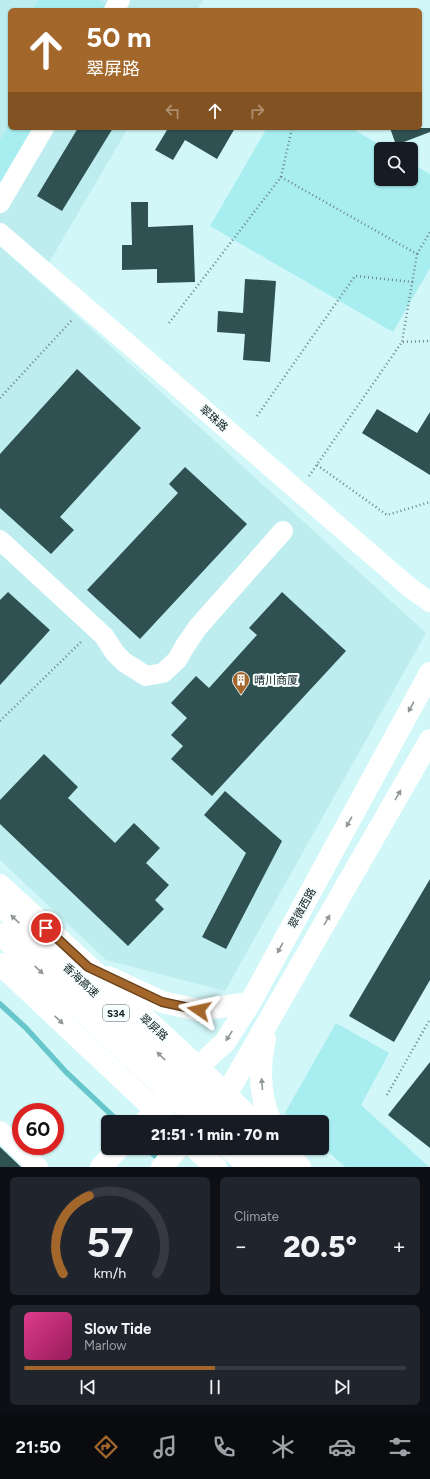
<!DOCTYPE html>
<meta charset="utf-8">
<style>
body{margin:0;font-family:Figtree,"Noto Sans SC",sans-serif;background:#20242c;color:#f1f3f6;height:100vh;display:flex;flex-direction:column;font-size:15px;white-space:nowrap}
*{box-sizing:border-box;margin:0}
p{font-size:13px;color:#9ea1a6}
.icon{flex:none;width:22px;height:22px;fill:none;stroke:currentColor;stroke-width:2;stroke-linecap:round;stroke-linejoin:round}
.map{position:relative;height:1167px;overflow:hidden}
.side{display:flex;flex-direction:column;gap:10px;padding:10px;background:#0d0f14;flex:1}
.side>*{flex:none}
.top-card{position:absolute;left:8px;top:8px;width:414px;height:122px;border-radius:6px;box-shadow:0 1px 3px #0004;background:#a4672b;color:#fff;overflow:hidden}
.controls{position:absolute;left:374px;top:142px;display:grid;gap:8px}
.controls a{display:grid;place-items:center;width:44px;height:44px;border-radius:6px;background:#171b24;box-shadow:0 1px 3px #0004;font-size:20px}
.speed{position:absolute;left:12px;top:1103px;display:flex;gap:8px;font-size:20px;font-weight:700;text-align:center}
.speed>*{display:grid;place-content:center;width:52px;height:52px;border-radius:50%;background:#171b24;box-shadow:0 1px 3px #0004;line-height:1}
.speed .limit{border:6px solid #d22;background:#fff;color:#111}
.pin{position:absolute;display:grid;place-items:center;width:34px;height:34px;color:#fff;margin:-17px;border:2px solid #fff;border-radius:50%;box-shadow:0 1px 4px #0007}
.me{position:absolute;width:44px;margin:-22px;rotate:281deg;stroke-linejoin:round;filter:drop-shadow(0 0 3px #0008)}
.turn{display:flex;align-items:center;gap:14px;height:84px;padding:0 12px;font-size:18px}
.turn .icon{width:52px;height:52px;stroke-width:2.5}
.turn b{display:block;font-size:28px;line-height:34px}
.lanes{display:flex;align-items:center;height:38px;padding:0 12px;background:#0003;justify-content:center;gap:20px;direction:ltr}
.lanes .off{opacity:.35}
.big{font-size:30px;font-weight:800;line-height:1.1}
.side .widget{flex:1;display:flex;flex-direction:column;justify-content:center;gap:6px;min-width:0;padding:0 14px;border-radius:6px;background:#20242c}
.side .dial{align-items:center;gap:0}
.dial svg{height:104px;overflow:visible;fill:none;stroke:#363941;stroke-width:7;stroke-linecap:round;text-anchor:middle}
.dial text{fill:#f1f3f6;stroke:none}
.song{display:flex;align-items:center;gap:12px}
.cover{width:48px;height:48px;border-radius:6px;background:linear-gradient(135deg,hsl(330 70% 55%),hsl(330 70% 35%))}
.played{height:4px;border-radius:2px;background:linear-gradient(90deg,#a4672b 50%,#363941 50%)}
.keys{display:flex;justify-content:space-around;direction:ltr}
.heat{display:flex;justify-content:space-between;align-items:center;font-size:22px;direction:ltr}
.side .tiles{flex:1;display:grid;gap:10px;grid-template-columns:1fr 1fr}
.widget:last-child{grid-column:span 2}
.trip{position:absolute;left:101px;top:1115px;width:228px;height:40px;border-radius:6px;background:#171b24;box-shadow:0 1px 3px #0004;font-weight:800;line-height:40px;text-align:center}
.dock{display:flex;height:64px;justify-content:space-around;align-items:center;background:#090b0e;color:#9ea1a6}
.dock .icon{width:28px;height:28px}
.dock .active{color:#a4672b}
.dock b{font-size:18px;color:#f1f3f6}
.map>svg:first-child{display:block}
</style>
<div class="map">
<svg width="430" height="1167" viewBox="0 0 430 1167">
<rect width="100%" height="100%" fill="#d1f7f8"/>
<!-- built -->
<g fill="#bdedee">
<path d="M0,0H115L109,10H10V128L0,192Z"/>
<path d="M120,0H203L197,10H114Z"/>
<path d="M45,128H128L44,271L0,233V203Z"/>
<path d="M0,246L426,633L225,991L106,960L0,860Z"/>
</g>
<!-- green -->
<g fill="#a8eef0">
<path d="M38,0H99L109,6L107,10H32Z"/>
<path d="M10,123V128H36L0,188V140Z"/>
<path d="M267,128H351L387,149H381V179H411V163L430,174V268L393,332L210,226Z"/>
<path d="M336,1023L389,1053L361,1105L429,1167H345L322,1146V1122H295L285,1113Z"/>
</g>
<g fill="none" stroke-linecap="round" stroke-linejoin="round">
<!-- stream -->
<g stroke="#66c6ca" stroke-width="5.5">
<path d="M0,1004L26,1028L66,1072L119,1122"/>
<path d="M146,1148L161,1161"/>
</g>
</g>
<!-- building -->
<g fill="#2f5152">
<path d="M78,128H113L62,211L37,196Z"/>
<path d="M164,128H235L217,159L185,140L173,160L155,150L167,130Z"/>
<path d="M390,128H430V132L396,145Z"/>
<path d="M131,202H148V227L193,225L195,282L157,283V269L122,270V245H132Z"/>
<path d="M245,279L276,281L270,362L243,360L245,334L217,332L218,311L243,313Z"/>
<path d="M77,369L141,428L60,517L74,530L51,554L0,508V454Z"/>
<path d="M377,409L417,433L430,412V475L362,433Z"/>
<path d="M185,467L247,524L140,639L87,590L178,493L169,484Z"/>
<path d="M8,592L50,630L0,685V600Z"/>
<path d="M282,592L346,651L212,796L171,759L183,746L171,735L187,718L171,703L196,676L209,688L257,635L249,628Z"/>
<path d="M44,754L78,787L68,798L115,843L134,823L160,848L146,863L169,885L155,900L164,909L128,946L0,824V800Z"/>
<path d="M225,791L282,841L226,949L202,937L246,853L204,815Z"/>
<path d="M430,879V980L394,1042L349,1016Z"/>
<path d="M430,1062V1148L388,1115Z"/>
<path d="M0,1147L21,1167H0Z"/>
</g>
<g fill="none" stroke-linecap="round" stroke-linejoin="round">
<!-- path -->
<g stroke="#6c8687" stroke-width="2.5" stroke-dasharray="1 3" stroke-linecap="butt">
<path d="M281,177L292,128"/>
<path d="M417,254L430,232"/>
<path d="M169,323L281,177L417,254L402,342"/>
<path d="M0,398L72,320"/>
<path d="M257,416L355,276L413,282"/>
<path d="M317,465L387,515L430,502"/>
<path d="M309,476L402,342L430,341"/>
<path d="M0,721L83,640"/>
<path d="M387,1095L430,1019"/>
</g>
<!-- minor -->
<g stroke="#fff" stroke-width="20">
<path d="M114,10L120,0"/>
<path d="M0,203L44,128"/>
<path d="M0,233L409,587L430,602"/>
<path d="M0,540L104,636L115,653L124,662L146,676L163,673L177,660L185,646L198,627L283,531"/>
<path d="M0,1131L38,1167"/>
</g>
<!-- major -->
<g stroke="#fff" stroke-width="22">
<path d="M0,885L198,1067L254,1122"/>
<path d="M0,934L201,1122"/>
<path d="M108,977L162,1002L199,1010L250,1003"/>
<path d="M265,1039C259,1067 259,1096 271,1122"/>
<path d="M145,1122L198,1067L225,1042L250,1003L430,673"/>
<path d="M200,1122L226,1095L430,740"/>
<path d="M229,1148L249,1167"/>
<path d="M280,1148L300,1167"/>
<path d="M101,1167L119,1148"/>
<path d="M162,1167L178,1148"/>
</g>
<!-- highway -->
<g stroke="#fff" stroke-width="22">
<path d="M0,905L109,1007L230,1122"/>
<path d="M0,964L168,1122"/>
<path d="M195,1148L216,1167"/>
<path d="M257,1148L277,1167"/>
</g>
</g>
<!-- one-way arrows -->
<defs><path id="oneway-solid" d="M-6-.8H1V-3.2L6.5 0L1 3.2V.8H-6Z"/></defs>
<g fill="#929899">
<use href="#oneway-solid" transform="translate(411 707) rotate(119)"/>
<use href="#oneway-solid" transform="translate(398 795) rotate(-60)"/>
<use href="#oneway-solid" transform="translate(349 822) rotate(119)"/>
<use href="#oneway-solid" transform="translate(15 919) rotate(-137)"/>
<use href="#oneway-solid" transform="translate(327 920) rotate(-60)"/>
<use href="#oneway-solid" transform="translate(280 948) rotate(119)"/>
<use href="#oneway-solid" transform="translate(39 970) rotate(43)"/>
<use href="#oneway-solid" transform="translate(59 1020) rotate(43)"/>
<use href="#oneway-solid" transform="translate(229 1036) rotate(123)"/>
<use href="#oneway-solid" transform="translate(161 1056) rotate(-136)"/>
<use href="#oneway-solid" transform="translate(262 1084) rotate(-95)"/>
</g>
<g fill="none" stroke-linecap="round" stroke-linejoin="round">
<!-- route casing -->
<g stroke="#6b431c" stroke-width="10">
<path id="route" d="M46,928L88,967L162,1002L199,1010"/>
</g>
<!-- route -->
<use href="#route" stroke="#a4672b" stroke-width="7"/>
</g>
<!-- icons -->
<defs>
<g id="building-pin" transform="scale(0.9)"><path d="M0 17L-7.5 6A9.5 9.5 0 1 1 7.5 6Z" fill="#a4672b" stroke="#f6fefe"/><path d="M-4-6H4V6H1V3H-1V6H-4ZM-2.5-4.3h1.7v1.8h-1.7ZM.8-4.3h1.7v1.8H.8ZM-2.5-1h1.7V.8h-1.7ZM.8-1h1.7V.8H.8Z" fill="#fff"/></g>
</defs>
<g fill-rule="evenodd">
<use href="#building-pin" x="241" y="680"/>
</g>
<g text-anchor="middle" stroke-width="4" stroke-linejoin="round" paint-order="stroke">
<!-- shield labels -->
<rect fill="#f6fefe" stroke="#535f60" stroke-width="1" x="103" y="1005" width="26" height="16" rx="3"/>
<g font-size="10" font-weight="bold" fill="#0d1b1c">
<text x="116" y="1017">S34</text>
</g>
<!-- street labels -->
<g font-size="11" fill="#0d1b1c" stroke="#f6fefe">
<text transform="translate(214 418) rotate(41)" y="4">翠珠路</text>
<text transform="translate(302 908) rotate(-61)" y="4">翠微西路</text>
<text transform="translate(81 980) rotate(43)" y="4">香海高速</text>
<text transform="translate(154 1027) rotate(42)" y="4">翠屏路</text>
</g>
<!-- poi labels -->
<g font-size="11" fill="#0d1b1c" stroke="#f6fefe" text-anchor="start">
<text x="254" y="684">晴川商厦</text>
</g>
</g>
</svg>
<div class="controls">
<a><svg class="icon" aria-label="search" viewBox="0 0 24 24"><circle cx="10" cy="10" r="6"/><path d="M15 15l6 6"/></svg></a>
</div>
<div class="speed"><div class="limit">60</div></div>
<div class="pin" style="left:46px;top:928px;background:#d93025"><svg class="icon" aria-label="arrive" viewBox="0 0 24 24"><path d="M6 21V4h12l-3 4 3 4H6"/></svg></div>
<svg class="me" style="left:199px;top:1010px" viewBox="-20 -20 40 40"><path d="M0-17L14 15 0 8-14 15z" fill="#a4672b" stroke="#fff" stroke-width="4"/></svg>
<div class="trip">21:51 · 1 min · 70 m</div>
<div class="top-card">
<div class="turn"><svg class="icon" aria-label="ahead" viewBox="0 0 24 24"><path d="M12 20V5M6 11l6-6 6 6"/></svg><div><b>50 m</b>翠屏路</div></div>
<div class="lanes"><svg class="icon off" aria-label="left" viewBox="0 0 24 24"><path d="M17 20v-9H6M10 6l-5 5 5 5"/></svg><svg class="icon" aria-label="ahead" viewBox="0 0 24 24"><path d="M12 20V5M6 11l6-6 6 6"/></svg><svg class="icon off" aria-label="right" viewBox="0 0 24 24"><path d="M7 20v-9h11M14 6l5 5-5 5"/></svg></div>
</div>
</div>
<section class="side">
<div class="tiles">
<div class="widget dial"><svg viewBox="0 0 100 80">
<path d="M14 69A42 42 0 1 1 86 69"/>
<path d="M14 69A42 42 0 0 1 34 9" stroke="#a4672b"/>
<text x="50" y="56" font-size="32" font-weight="700">57</text>
<text x="50" y="72" font-size="11">km/h</text>
</svg></div>
<div class="widget"><p>Climate</p>
<div class="heat"><a>−</a><b class="big">20.5°</b><a>+</a></div>
</div>
<div class="widget">
<div class="song"><i class="cover"></i><div><b>Slow Tide</b><p>Marlow</p></div></div>
<div class="played"></div>
<div class="keys"><svg class="icon" aria-label="previous" viewBox="0 0 24 24"><path d="M18 5L8 12l10 7zM5 5v14"/></svg><svg class="icon" aria-label="pause" viewBox="0 0 24 24"><path d="M8 5v14M16 5v14"/></svg><svg class="icon" aria-label="next" viewBox="0 0 24 24"><path d="M6 5l10 7-10 7zM19 5v14"/></svg></div>
</div>
</div>
</section>
<nav class="dock">
<b>21:50</b>
<svg class="icon active" aria-label="directions" viewBox="0 0 24 24"><path d="M12 3l9 9-9 9-9-9zM9 14v-3h6M13 9l2 2-2 2"/></svg>
<svg class="icon" aria-label="music" viewBox="0 0 24 24"><path d="M9 18V5l10-2v13"/><circle cx="6" cy="18" r="3"/><circle cx="16" cy="16" r="3"/></svg>
<svg class="icon" aria-label="phone" viewBox="0 0 24 24"><path d="M5 4h4l2 5-3 2q2 4 5 5l2-3 5 2v4C11 20 4 13 5 4z"/></svg>
<svg class="icon" aria-label="climate" viewBox="0 0 24 24"><path d="M12 3v18M4 7l16 10M4 17L20 7"/></svg>
<svg class="icon" aria-label="car" viewBox="0 0 24 24"><path d="M5 17H2v-5l4-1 3-4h7l3 4 3 1v5h-3M9 17h6M6 11h13"/><circle cx="7" cy="17" r="2"/><circle cx="17" cy="17" r="2"/></svg>
<svg class="icon" aria-label="filters" viewBox="0 0 24 24"><path d="M4 7h16M4 17h16"/><circle cx="9" cy="7" r="2"/><circle cx="15" cy="17" r="2"/></svg>
</nav>
